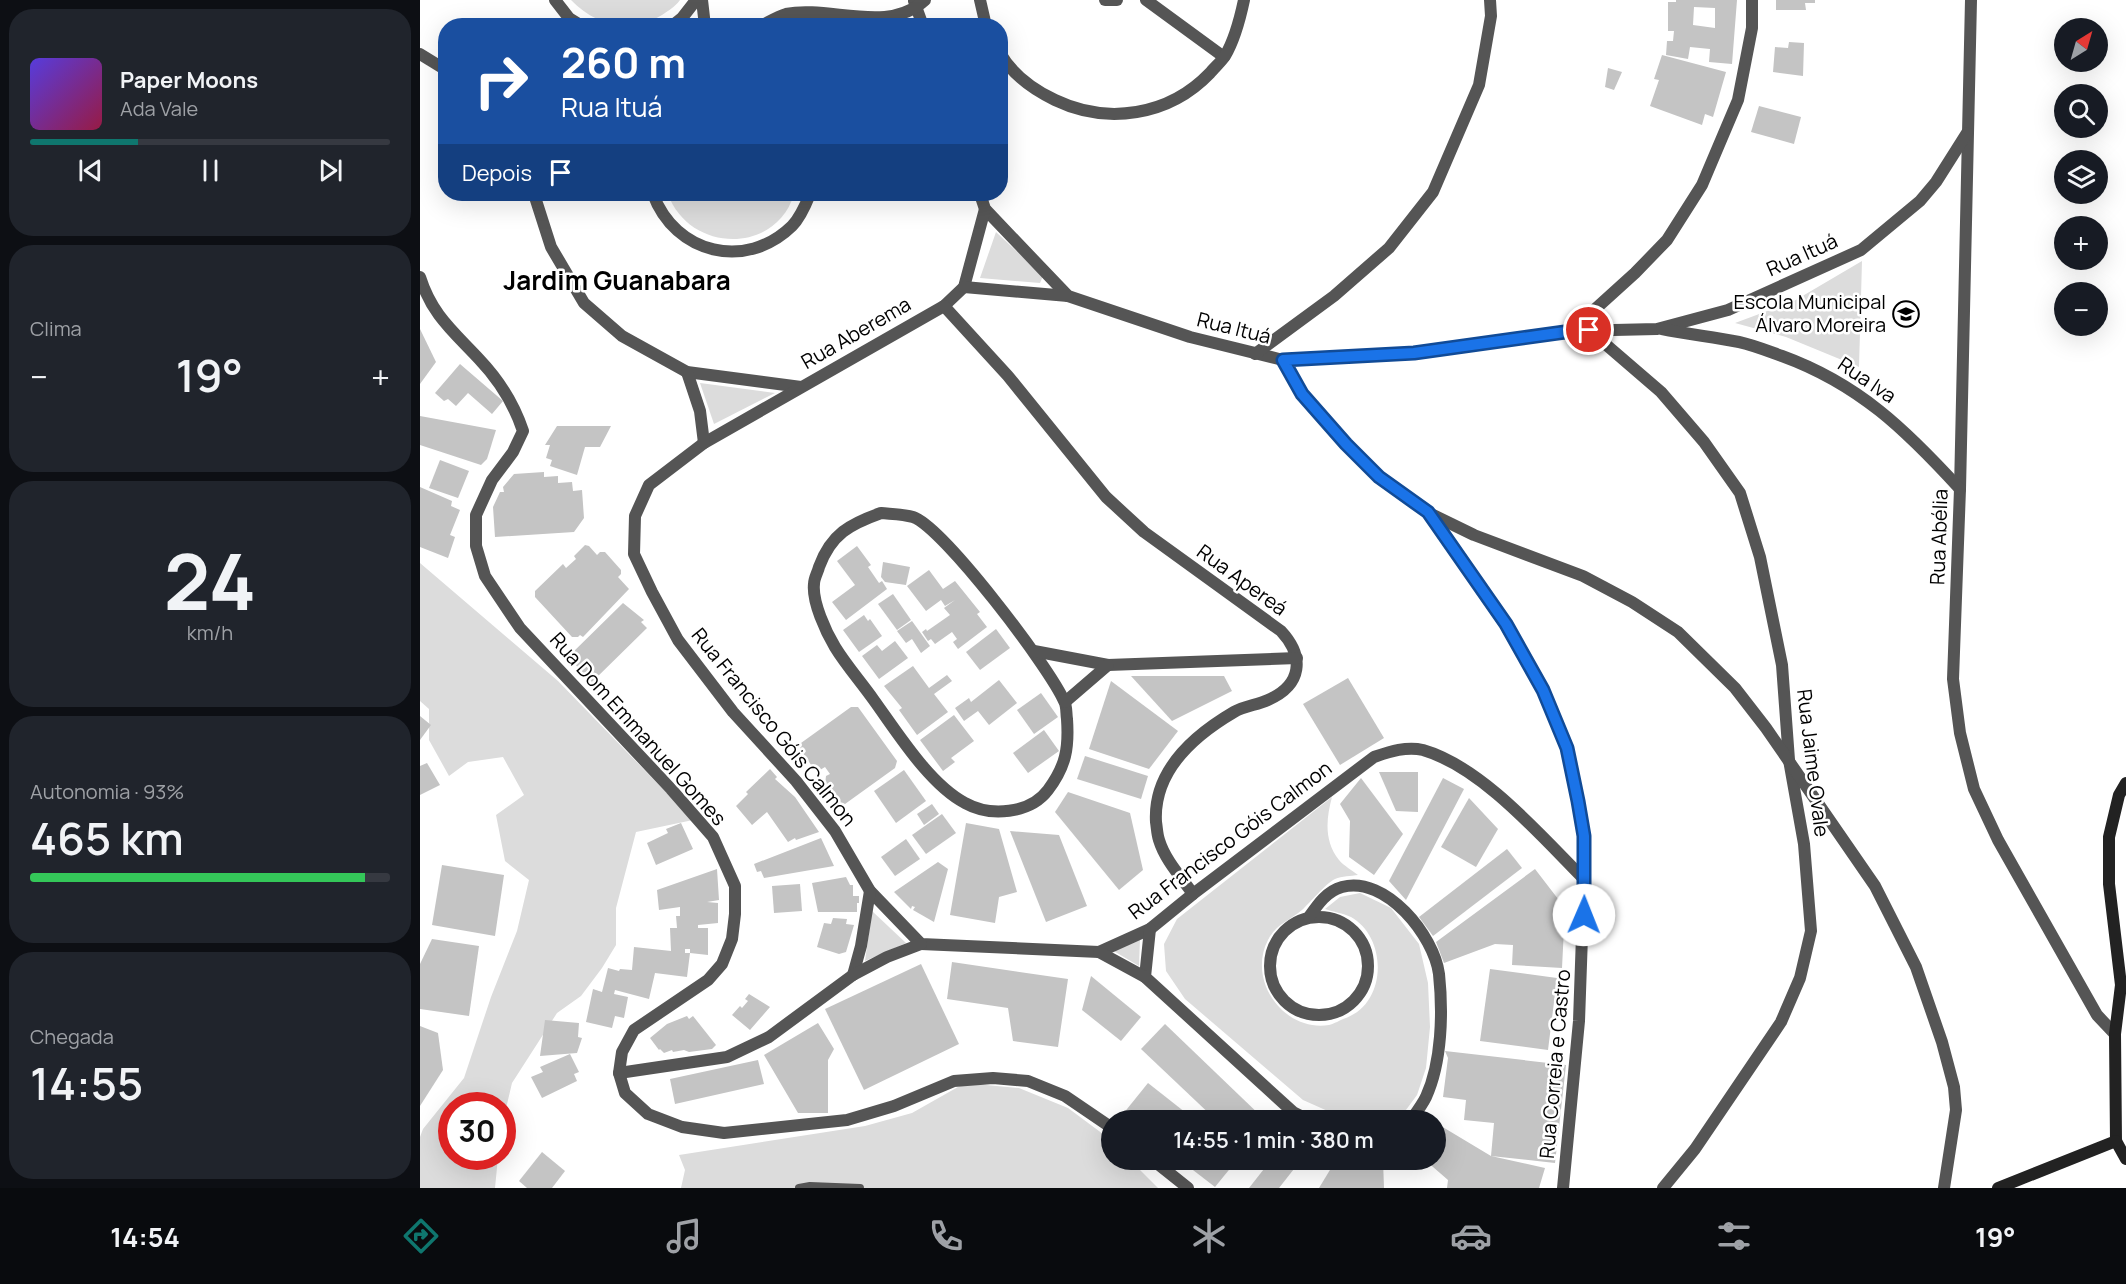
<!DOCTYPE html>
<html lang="pt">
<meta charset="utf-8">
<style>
body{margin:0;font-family:Manrope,sans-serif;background:#20242c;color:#f1f3f6;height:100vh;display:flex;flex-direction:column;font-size:22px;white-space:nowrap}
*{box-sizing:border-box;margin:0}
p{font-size:20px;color:#9ea1a6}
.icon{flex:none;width:33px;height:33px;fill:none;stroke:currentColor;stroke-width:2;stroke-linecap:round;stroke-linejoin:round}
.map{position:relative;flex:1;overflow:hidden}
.sheet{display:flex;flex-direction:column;gap:9px;padding:9px;background:#0d0f14;width:420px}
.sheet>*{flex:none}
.top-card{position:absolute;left:18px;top:18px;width:570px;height:183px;border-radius:24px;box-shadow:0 6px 24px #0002;background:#1a4fa0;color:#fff;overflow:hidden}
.needle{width:39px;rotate:37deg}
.tools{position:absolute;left:1634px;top:18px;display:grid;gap:12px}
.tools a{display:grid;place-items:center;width:54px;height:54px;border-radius:50%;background:#171b24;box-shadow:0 6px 24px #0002;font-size:30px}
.speed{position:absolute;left:18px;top:1092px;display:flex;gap:12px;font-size:30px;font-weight:700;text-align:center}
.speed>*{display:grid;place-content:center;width:78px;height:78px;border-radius:50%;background:#171b24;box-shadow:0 6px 24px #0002;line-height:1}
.speed .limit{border:9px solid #d22;background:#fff;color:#111}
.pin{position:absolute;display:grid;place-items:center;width:51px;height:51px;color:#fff;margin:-26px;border:3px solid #fff;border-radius:50%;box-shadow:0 2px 6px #0007}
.me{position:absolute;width:66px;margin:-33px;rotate:1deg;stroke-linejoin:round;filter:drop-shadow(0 0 4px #0008)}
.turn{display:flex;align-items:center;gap:21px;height:126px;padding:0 24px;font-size:27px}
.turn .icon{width:78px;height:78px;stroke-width:2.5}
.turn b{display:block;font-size:42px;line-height:51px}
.then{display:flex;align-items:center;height:57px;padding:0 24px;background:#0003;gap:12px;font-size:22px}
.big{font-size:45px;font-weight:600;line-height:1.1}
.sheet .tile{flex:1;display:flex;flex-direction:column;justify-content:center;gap:9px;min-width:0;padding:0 21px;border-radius:24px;background:#20242c}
.sheet .dial{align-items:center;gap:0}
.dial b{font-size:78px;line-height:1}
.song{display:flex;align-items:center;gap:18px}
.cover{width:72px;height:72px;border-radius:9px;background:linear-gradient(135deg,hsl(250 70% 55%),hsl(340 70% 35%))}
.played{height:6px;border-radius:3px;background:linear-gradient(90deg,#0f766e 30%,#363941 30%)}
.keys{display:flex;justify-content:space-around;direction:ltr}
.heat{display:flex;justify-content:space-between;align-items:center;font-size:33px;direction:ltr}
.charge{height:9px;border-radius:4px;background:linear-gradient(90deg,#34c759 93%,#363941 0)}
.trip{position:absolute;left:681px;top:1110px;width:345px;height:60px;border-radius:30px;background:#171b24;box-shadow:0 6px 24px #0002;font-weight:600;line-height:60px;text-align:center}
.tabs{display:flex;height:96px;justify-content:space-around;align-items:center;background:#090b0e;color:#9ea1a6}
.tabs .icon{width:42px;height:42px}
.tabs .current{color:#0f766e}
.tabs b{font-size:27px;color:#f1f3f6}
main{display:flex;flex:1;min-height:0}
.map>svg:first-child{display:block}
</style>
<main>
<section class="sheet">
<div class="tile">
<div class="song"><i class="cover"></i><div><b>Paper Moons</b><p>Ada Vale</p></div></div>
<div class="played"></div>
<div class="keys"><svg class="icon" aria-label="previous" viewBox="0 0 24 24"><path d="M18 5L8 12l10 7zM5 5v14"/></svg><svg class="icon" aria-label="pause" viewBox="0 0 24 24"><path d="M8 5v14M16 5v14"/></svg><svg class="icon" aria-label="next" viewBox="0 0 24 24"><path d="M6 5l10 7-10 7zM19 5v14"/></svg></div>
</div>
<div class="tile"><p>Clima</p>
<div class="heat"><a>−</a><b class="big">19°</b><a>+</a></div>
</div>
<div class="tile dial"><b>24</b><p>km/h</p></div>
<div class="tile"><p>Autonomia · 93%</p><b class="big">465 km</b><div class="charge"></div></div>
<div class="tile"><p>Chegada</p><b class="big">14:55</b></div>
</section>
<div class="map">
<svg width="1706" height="1188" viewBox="0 0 1706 1188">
<rect width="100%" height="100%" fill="#fff"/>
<!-- green -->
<g fill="#dcdcdc">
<path d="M151,0H260C255,7 249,10 242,15C210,34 176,26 151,0Z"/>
<path d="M248,194H374C356,255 269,253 248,194Z"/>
<path d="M576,232L623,276L620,283L560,278Z"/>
<path d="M1442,261L1439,367L1366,337L1315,323L1374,301Z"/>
<path d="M280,383L355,393L294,424Z"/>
<path d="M0,563L138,681L273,820L216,832L196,908V945L182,968L161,996L137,1013L92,1083L83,1121L82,1106H32V1156L78,1157L75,1188H0V1137L3,1129L44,1078L71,997L97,931L109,880L85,861L76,815L104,795L83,757L48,762L29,776L9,740V709L0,701Z"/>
<path d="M912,797C906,819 904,841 919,860C924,866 932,870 938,875C931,876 922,876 915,879C905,884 891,902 882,910C869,921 856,924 848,940C827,980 863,1032 909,1025C914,1024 920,1020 926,1018C967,1003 968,938 931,917C923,913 913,912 905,909L920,897L940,893L971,908L999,944L1008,983L1010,1027L1006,1068L997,1095L983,1114L970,1120H928L883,1100L765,999L746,971L744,944L757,919Z"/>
<path d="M452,911L486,943L445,961Z"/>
<path d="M720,939L719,966L692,950Z"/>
<path d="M545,1083L599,1088L648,1108L691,1140L692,1160H710L738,1188H261L265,1170L259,1155L445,1126L492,1113Z"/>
</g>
<!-- building -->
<g fill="#c4c4c4" fill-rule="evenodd">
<path d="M1256,0H1317L1312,64L1289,62L1290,49L1270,47L1268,59L1246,55L1247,41H1253L1254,31H1248V2H1256ZM1274,7L1295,8V28L1273,25Z"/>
<path d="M1356,0H1395V3H1385L1386,10H1356Z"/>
<path d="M1369,42L1384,43L1383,76L1353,72L1355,47L1368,48Z"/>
<path d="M1242,55L1306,72L1293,117L1285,114L1282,125L1230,106L1239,80L1234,79Z"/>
<path d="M1188,68L1202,72L1194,90L1185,87Z"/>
<path d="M1339,106L1381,117L1374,144L1331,132Z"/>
<path d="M0,329L16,362L0,384Z"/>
<path d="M40,364L83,401L72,414L48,393L36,406L28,399L24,401L15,393Z"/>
<path d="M0,416L76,430L67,459L61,465L0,445Z"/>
<path d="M137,426H191L180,447H165L157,475L130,466L132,460L126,458L130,445H125Z"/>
<path d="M20,460L49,471L38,498L9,488Z"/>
<path d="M124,472V477L138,476V483L152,482L153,491L162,490L164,518L154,532L75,537L73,507L80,492H84L83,487L94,474Z"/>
<path d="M0,487L32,501L31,506L40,510L30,535L35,537L28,558L0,547Z"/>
<path d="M165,545L169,546L177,555L180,552H185L201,570V574L198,577L209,589L163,637L160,635L158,637H152L115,597V591L143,564L146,568L156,559L154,556Z"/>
<path d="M437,546L451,565L448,567L459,583L462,581L467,589L426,620L412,602L435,585L417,561Z"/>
<path d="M463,562L490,567L486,585L465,582L461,577Z"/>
<path d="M509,570L523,589L535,581L560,612L557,614L567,627L538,649L533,642L537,639L532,632L515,644L511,639L508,641L502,632L506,629L507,631L530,615L524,608L535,600L525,606L521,600L506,611L487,586Z"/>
<path d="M473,594L491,620L477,630L458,604Z"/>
<path d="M203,603L224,620L221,622L227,628L172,682L148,657Z"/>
<path d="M444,615L448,621L450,619L462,636L439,652L423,630Z"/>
<path d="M492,621L510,646L501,653L492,639L486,643L477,631Z"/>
<path d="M576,629L590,648L560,670L546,652Z"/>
<path d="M475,641L488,658L459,679L442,656L457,645L462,651Z"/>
<path d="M493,666L509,688L527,675L532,681L514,694L528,712L497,735L479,710L482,708L464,686Z"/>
<path d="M711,676H804L812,691L752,721Z"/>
<path d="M928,678L964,738L920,765L883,704Z"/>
<path d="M579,680L597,703L569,725L558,711L544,721L535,708L549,698L551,702Z"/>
<path d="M691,681L758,731L729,769L669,749Z"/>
<path d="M621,693L638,717L614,734L597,710Z"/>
<path d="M431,707H438L477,761L475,768L425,804L419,802L405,784L406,776L410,774L405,767L400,770L394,769L380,749L381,743Z"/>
<path d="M534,715L554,741L531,758L535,762L523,771L500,740Z"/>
<path d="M0,716L11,725L0,740Z"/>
<path d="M624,730L639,751L608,773L593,753Z"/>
<path d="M665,756L728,776L721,799L657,779Z"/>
<path d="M7,763L20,785L0,795V766Z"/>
<path d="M350,769L357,777L355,779L375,797L399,832L376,840L375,838L368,842L347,812L332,825L316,806L328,794L326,792Z"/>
<path d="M484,770L506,801L476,823L454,791Z"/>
<path d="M959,772H998V812L976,811Z"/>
<path d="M941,778L983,834L954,875L929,857L930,821L920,804Z"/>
<path d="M1023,778L1044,789L986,900L969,881Z"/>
<path d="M648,792L710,813L723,870L699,890L635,812Z"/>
<path d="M1049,798L1078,829L1056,867L1021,847Z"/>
<path d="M512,804L519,814L504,825L497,814Z"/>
<path d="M522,814L536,833L506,854L492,835Z"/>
<path d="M261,823L273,849L236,865L227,843L248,833L246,829Z"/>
<path d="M546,823L579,829L597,892L579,897L575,923L530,915Z"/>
<path d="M590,831L639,835L667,906L626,922Z"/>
<path d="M401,838L414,866L344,878L341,871L337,872L334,864Z"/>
<path d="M486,839L500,859L475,876L461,857Z"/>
<path d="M1087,849L1102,868L1013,936L999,917Z"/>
<path d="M518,862L528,869L514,922L493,910L495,907L492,906L491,909L474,892Z"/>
<path d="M22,865L84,875L75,936L12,925Z"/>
<path d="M297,869L299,900L287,902L298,903V923L278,925V928H288V955L270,953V949H265V953H270L267,977L235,973L229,999L195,990L194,994L208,997L204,1018L195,1016L192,1028L166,1022L173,989L182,992L188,968L199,971L200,969L212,970L214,947L251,951L250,928H257L256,916H260V907L239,910L237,890Z"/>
<path d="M1115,869L1145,908L1142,968L1092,965L1093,945L1075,944L1024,963L1016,942Z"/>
<path d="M426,877L430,885H433V896H439V903H437V912H398L392,883Z"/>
<path d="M380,884L382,911L354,913L352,886Z"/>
<path d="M413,918L427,919L426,924L434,925L426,952L419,954L397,947L404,923L411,924Z"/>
<path d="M12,939L59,946L49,1016L0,1009V964Z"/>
<path d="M532,962L648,979L638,1047L593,1041L588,1008L527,999Z"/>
<path d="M501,964L539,1044L444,1090L405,1009Z"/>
<path d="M1070,969L1137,978L1128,1050L1060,1041Z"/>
<path d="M671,976L721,1017L701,1041L662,1010Z"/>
<path d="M329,994L350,1007L330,1030L312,1015L320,1006L322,1008L328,1001L325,999Z"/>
<path d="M267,1016L269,1019L273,1016L296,1045L292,1049L269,1052L264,1050L253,1052L252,1050L244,1053L240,1049L239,1050L230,1038L247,1024Z"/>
<path d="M125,1020L159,1023L158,1037L162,1038L157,1053L120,1056Z"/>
<path d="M398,1023L414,1049L408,1060V1113H378L344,1055Z"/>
<path d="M745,1024L845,1120H796L721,1049Z"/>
<path d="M0,1026L18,1033L23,1070L0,1106Z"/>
<path d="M1025,1051L1146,1065L1135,1163L1071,1156L1125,1168L1119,1188H1027L1028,1180L1005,1160H1016V1123L1071,1156L1074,1123L1044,1120L1046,1100L1023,1097L1028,1058Z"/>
<path d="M150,1054L159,1072L154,1074L157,1081L122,1098L111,1077L123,1072L120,1067Z"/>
<path d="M338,1060L344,1084L255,1104L250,1079Z"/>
<path d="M728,1083L775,1120H711L703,1114Z"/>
<path d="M122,1152L145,1171L132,1188H107L99,1181Z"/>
<path d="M760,1160H817L795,1187Z"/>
<path d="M851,1160H881L859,1188H829Z"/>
<path d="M916,1160H963L964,1188H899Z"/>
</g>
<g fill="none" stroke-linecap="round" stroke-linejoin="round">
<!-- lane -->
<path stroke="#555" stroke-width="8" d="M379,1188L390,1186L440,1188"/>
<!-- street -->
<g stroke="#555" stroke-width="12">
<path d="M135,0L149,18L162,26"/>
<path d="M282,0L285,26"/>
<path d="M560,0L566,26"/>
<path d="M685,0H697"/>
<path d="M726,0L804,57"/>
<path d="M1551,0L1540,489L1533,679L1540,733L1554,789L1578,840L1677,1015L1695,1034"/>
<path d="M494,1L503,26"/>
<path d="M252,26L262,18L276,0"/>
<path d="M341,26C349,22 358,16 366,14C410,5 467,35 505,0"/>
<path d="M580,53C592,74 614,90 635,100C687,125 749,116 790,73C794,68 801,62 805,56C815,39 820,19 824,0"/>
<path d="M0,54L26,70"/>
<path d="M114,194L131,247L164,303L202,336L267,372L381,387"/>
<path d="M233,194C255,254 326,271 372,226C380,218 386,204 390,194"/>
<path d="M560,194L565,209L648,296L770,337L863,360L994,353L1151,331L1237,329L1308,310L1441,250L1500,201L1516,182L1547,133"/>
<path d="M565,209L544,287L524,306L284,443L229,485L215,516L214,554L232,592L258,640L313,712L376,781L415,831L450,891L501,944L679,952L730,929L773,894L954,757C969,752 986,746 1003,750C1062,767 1121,836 1164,879"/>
<path d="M0,277C12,315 33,331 59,359C79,380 94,404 103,431L93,452L72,480L56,515V546L65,576L100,628L251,789L293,837L315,886V914L312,939L302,964L288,980L214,1030L202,1052L199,1073L205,1093L228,1114L262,1127L304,1133L427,1120L474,1106L534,1081L573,1078L608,1081L645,1096L692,1128"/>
<path d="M544,287L648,296"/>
<path d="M524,306L588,376L686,497L724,532L861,631C885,657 882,685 848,700C837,705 824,706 814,712C773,736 733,771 736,822C737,828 737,834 739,840C745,860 761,877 773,894"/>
<path d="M1242,329C1267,334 1293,337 1319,342C1333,345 1348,351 1362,356C1439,384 1486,430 1540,489"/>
<path d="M1169,330L1241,392L1284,442L1320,493L1340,557L1362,665L1369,760L1384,844L1391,931L1380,978L1361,1022L1275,1149L1243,1188"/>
<path d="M1151,331L1215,273L1247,240L1282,185L1318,100L1332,28V0"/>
<path d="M835,354L914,296L969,248L1013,192L1059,85L1071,16L1070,0"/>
<path d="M863,360L882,394L926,444L959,477L1008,512L1085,624L1123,690L1147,748L1164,836V879L1159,1021L1143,1188"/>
<path d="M267,372L280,411L284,443"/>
<path d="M461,513C471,514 483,514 493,517C523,527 630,668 644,701C647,706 646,713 647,719C649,748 646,766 628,790C610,814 570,817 545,803C509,784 477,732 453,699C441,682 426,665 415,647C406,632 392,602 394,584C394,578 398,572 399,567C411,534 430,524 461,513Z"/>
<path d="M1009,513L1054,535L1163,576L1212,602L1258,632L1315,688L1346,728L1455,886L1496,967L1522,1042L1534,1087L1536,1110L1524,1188"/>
<path d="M614,651L688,665L877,658"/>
<path d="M645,702L688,665"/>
<circle cx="899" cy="966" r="49"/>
<path d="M889,917C898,904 907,891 922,887C966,875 1014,936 1019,974C1023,1012 1022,1062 1006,1097C1002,1105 996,1113 991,1120"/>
<path d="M730,929L725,977L873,1112L889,1120"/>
<path d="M679,952L725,977"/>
<path d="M433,975L441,946L450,891"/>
<path d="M199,1073L307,1057L349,1037L433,975L467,957L501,944"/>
<path d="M733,1160L768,1188"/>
</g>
<!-- secondary -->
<g stroke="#222" stroke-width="12">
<path d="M1706,783L1699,795L1689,837V884L1701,985L1695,1034L1696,1141L1706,1159"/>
<path d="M1578,1188L1696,1141"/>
</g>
</g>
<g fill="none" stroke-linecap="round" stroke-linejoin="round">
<!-- route casing -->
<g stroke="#114b97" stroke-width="15">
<path id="route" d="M1164,915V836L1158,801L1147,748L1123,690L1086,624L1008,512L959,477L926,444L882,394L863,360L994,353L1152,331L1169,330"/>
</g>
<!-- route -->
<use href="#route" stroke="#1a73e8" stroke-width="10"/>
</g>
<!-- icons -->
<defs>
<g id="school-ring" transform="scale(1.35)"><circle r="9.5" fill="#fff" stroke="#000" stroke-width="1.5"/><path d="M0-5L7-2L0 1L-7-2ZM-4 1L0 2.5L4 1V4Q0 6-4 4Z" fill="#000"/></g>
</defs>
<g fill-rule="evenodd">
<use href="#school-ring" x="1486" y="314"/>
</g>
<g text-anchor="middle" stroke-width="5" stroke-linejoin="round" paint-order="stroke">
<!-- street labels -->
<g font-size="20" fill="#000" stroke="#fff">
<text transform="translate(1382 255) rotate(-24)" y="7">Rua Ituá</text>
<text transform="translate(814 328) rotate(14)" y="7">Rua Ituá</text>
<text transform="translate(436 333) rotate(-30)" y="7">Rua Aberema</text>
<text transform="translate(1447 380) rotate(34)" y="7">Rua Iva</text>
<text transform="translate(1519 537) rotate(-88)" y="7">Rua Abélia</text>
<text transform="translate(822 580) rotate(36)" y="7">Rua Apereá</text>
<text transform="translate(354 727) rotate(51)" y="7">Rua Francisco Góis Calmon</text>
<text transform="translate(218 729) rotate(48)" y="7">Rua Dom Emmanuel Gomes</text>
<text transform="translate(1393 763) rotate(83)" y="7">Rua Jaime Ovale</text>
<text transform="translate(810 840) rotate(-37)" y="7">Rua Francisco Góis Calmon</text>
<text transform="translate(1135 1064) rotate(-85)" y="7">Rua Correia e Castro</text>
</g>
<!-- poi labels -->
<g font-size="20" fill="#000" stroke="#fff" text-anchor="end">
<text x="1466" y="309">Escola Municipal<tspan x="1466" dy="23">Álvaro Moreira</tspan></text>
</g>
<!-- district labels -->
<g font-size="26" font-weight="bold" fill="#000" stroke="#fff">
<text x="197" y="290">Jardim Guanabara</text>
</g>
</g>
</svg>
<div class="tools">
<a><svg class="needle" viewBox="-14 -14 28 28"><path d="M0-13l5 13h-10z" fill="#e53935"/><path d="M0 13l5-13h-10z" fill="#9ea1a6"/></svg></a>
<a><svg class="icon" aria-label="search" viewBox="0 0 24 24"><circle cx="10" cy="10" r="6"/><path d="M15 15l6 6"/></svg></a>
<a><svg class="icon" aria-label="layers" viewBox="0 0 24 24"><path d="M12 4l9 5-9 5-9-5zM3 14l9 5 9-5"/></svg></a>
<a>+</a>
<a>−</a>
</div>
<div class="speed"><div class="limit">30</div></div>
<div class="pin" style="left:1169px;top:330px;background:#d93025"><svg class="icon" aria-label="arrive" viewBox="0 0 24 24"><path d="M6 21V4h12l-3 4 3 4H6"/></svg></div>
<svg class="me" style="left:1164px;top:915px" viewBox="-20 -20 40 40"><circle r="19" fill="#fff"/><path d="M0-13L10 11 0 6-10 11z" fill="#1a73e8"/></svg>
<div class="trip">14:55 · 1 min · 380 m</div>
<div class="top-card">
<div class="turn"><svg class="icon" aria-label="right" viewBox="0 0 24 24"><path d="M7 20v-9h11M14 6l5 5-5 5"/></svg><div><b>260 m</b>Rua Ituá</div></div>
<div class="then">Depois<svg class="icon" aria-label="arrive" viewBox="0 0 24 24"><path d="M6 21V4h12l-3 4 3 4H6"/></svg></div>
</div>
</div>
</main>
<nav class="tabs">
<b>14:54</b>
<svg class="icon current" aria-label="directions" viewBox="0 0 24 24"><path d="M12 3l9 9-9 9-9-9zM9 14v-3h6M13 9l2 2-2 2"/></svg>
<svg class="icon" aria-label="music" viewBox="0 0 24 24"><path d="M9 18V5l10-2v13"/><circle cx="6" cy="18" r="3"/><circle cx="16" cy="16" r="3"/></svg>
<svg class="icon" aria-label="phone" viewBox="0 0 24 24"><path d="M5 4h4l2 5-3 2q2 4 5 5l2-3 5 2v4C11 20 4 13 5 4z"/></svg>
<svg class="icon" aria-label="climate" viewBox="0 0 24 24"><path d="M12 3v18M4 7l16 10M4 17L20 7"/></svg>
<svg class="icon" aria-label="car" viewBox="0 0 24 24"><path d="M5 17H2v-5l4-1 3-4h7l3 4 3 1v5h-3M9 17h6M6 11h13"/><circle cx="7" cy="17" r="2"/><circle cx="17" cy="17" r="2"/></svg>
<svg class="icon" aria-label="filters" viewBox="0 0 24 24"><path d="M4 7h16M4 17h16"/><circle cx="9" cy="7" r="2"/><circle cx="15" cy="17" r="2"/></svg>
<b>19°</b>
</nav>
